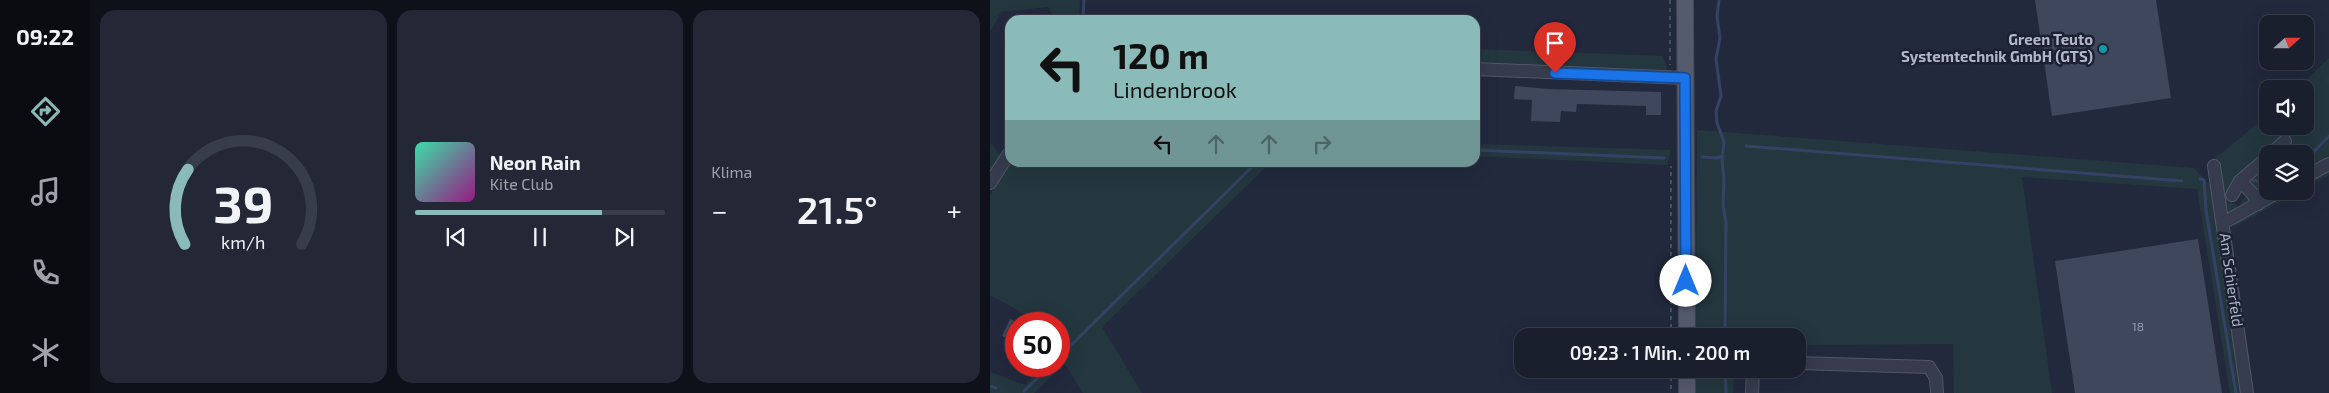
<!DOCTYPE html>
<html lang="de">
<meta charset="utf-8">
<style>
body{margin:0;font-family:"Exo 2",sans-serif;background:#232736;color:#f1f3f6;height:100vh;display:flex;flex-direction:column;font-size:19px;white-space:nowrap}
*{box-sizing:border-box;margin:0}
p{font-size:16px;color:#9fa2aa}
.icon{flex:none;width:28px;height:28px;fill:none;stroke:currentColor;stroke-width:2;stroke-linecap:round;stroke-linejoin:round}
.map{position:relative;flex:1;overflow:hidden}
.drawer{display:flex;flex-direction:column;gap:10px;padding:10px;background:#0e1119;width:900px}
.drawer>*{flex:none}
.top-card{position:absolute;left:15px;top:15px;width:475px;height:152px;border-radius:15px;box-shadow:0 5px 20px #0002,0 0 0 1px #383d4a;background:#8bbbb9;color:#111;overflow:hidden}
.needle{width:32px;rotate:69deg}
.fabs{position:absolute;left:1269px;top:15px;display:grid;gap:10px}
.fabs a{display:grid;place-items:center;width:55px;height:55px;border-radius:10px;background:#1a1f2e;box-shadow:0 5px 20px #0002,0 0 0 1px #383d4a;font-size:25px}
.speed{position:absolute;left:15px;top:312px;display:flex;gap:10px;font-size:25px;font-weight:700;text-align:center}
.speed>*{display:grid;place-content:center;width:65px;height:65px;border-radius:50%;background:#1a1f2e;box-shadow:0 5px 20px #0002,0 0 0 1px #383d4a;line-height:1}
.speed .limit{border:8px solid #d22;background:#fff;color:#111}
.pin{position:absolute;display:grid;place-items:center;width:42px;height:42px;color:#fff;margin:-51px -21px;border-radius:50% 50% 50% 0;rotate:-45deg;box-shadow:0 0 5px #0007}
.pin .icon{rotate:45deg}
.me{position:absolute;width:55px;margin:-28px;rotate:0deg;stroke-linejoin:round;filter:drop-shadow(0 0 4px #0008)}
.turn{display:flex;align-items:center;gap:18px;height:105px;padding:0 25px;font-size:22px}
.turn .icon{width:65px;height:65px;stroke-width:2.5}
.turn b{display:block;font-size:35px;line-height:42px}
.lanes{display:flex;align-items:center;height:48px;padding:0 25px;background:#0003;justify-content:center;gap:25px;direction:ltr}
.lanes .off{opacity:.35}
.big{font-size:38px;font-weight:600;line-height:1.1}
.drawer .tile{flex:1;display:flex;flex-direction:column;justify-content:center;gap:8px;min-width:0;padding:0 18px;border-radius:15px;background:#232736}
.drawer .dial{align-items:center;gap:0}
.dial svg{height:130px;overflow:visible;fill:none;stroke:#383d4a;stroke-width:7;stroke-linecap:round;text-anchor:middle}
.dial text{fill:#f1f3f6;stroke:none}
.song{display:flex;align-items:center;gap:15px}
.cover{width:60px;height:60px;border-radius:8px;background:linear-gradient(135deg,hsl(160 70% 55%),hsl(310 70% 35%))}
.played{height:5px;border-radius:2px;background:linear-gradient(90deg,#8bbbb9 75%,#383d4a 75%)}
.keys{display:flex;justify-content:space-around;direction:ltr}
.heat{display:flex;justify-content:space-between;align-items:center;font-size:28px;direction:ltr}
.drawer .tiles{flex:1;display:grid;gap:10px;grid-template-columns:repeat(3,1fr)}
.trip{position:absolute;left:524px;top:328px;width:292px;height:50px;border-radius:15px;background:#1a1f2e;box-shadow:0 5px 20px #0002,0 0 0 1px #383d4a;font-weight:600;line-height:50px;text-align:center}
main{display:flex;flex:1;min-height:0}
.dock{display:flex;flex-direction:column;width:90px;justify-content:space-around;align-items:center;background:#0a0c12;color:#9fa2aa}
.dock .icon{width:35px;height:35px}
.dock .on{color:#8bbbb9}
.dock b{font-size:22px;color:#f1f3f6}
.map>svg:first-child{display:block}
</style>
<main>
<nav class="dock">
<b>09:22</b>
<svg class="icon on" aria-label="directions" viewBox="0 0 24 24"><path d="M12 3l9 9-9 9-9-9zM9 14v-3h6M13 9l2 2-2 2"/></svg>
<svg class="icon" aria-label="music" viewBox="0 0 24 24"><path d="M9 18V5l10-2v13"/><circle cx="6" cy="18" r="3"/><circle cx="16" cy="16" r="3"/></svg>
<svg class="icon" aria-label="phone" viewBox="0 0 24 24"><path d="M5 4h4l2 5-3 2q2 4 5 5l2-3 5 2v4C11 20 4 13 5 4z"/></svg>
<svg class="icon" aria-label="climate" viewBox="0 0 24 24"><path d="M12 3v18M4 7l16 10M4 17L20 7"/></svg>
</nav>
<section class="drawer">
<div class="tiles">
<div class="tile dial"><svg viewBox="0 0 100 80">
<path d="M14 69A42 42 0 1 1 86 69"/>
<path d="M14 69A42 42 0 0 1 16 23" stroke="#8bbbb9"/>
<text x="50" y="56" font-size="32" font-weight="700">39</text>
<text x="50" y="72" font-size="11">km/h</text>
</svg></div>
<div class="tile">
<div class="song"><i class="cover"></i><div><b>Neon Rain</b><p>Kite Club</p></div></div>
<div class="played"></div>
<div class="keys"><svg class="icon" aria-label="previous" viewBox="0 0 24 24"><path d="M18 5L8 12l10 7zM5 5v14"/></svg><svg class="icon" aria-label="pause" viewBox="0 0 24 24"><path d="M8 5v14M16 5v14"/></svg><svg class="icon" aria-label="next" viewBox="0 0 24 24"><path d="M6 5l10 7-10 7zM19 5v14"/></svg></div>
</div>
<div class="tile"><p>Klima</p>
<div class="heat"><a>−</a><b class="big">21.5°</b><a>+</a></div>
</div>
</div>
</section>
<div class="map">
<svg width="1339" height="393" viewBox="0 0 1339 393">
<rect width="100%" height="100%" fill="#22293d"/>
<!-- green -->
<g fill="#24373e">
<path d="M0,0H90L89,20H65L58,7L11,12L0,33Z"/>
<path d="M485,49L673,56L678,72L485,63Z"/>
<path d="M1339,58V161L1315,174V154H1302L1306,150L1296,138L1238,193L1239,201L1249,206L1257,194L1258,203L1240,214L1234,212L1231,207L1224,159L1277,116L1278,126H1315V89H1307Z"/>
<path d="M707,130L1204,168L1221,186L1253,393H1240L1207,189L1032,177L1062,393H964L963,344L808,345V336H706Z"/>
<path d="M0,143L12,157L0,175Z"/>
<path d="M485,144L681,150L677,165L485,156Z"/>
<path d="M20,162L280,163L112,327L152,393H93L75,364L44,393H0V372L35,385L52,366H69V324H53L0,295V195Z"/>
<path d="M1275,164L1277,167L1278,191L1274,196L1259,187V177Z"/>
<path d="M1339,167V175L1315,188V180Z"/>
<path d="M1295,191H1310L1244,227L1243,223Z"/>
<path d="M706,369H744L743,393H706Z"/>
</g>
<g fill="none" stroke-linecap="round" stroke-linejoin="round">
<!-- stream -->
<g stroke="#354265" stroke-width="3">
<path d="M729,0L727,16L730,38L726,59L731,96L726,111L727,123L734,142L732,160L734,179L733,206L736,222L735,336"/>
<path d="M93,20L94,0"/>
<path d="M756,146L1192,181"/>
<path d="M485,150L674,158"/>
<path d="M712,157L727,158L733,156"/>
<path d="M1315,161L1339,136"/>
<path d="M1210,179L1214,180L1216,210L1246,393"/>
<path d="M1263,180L1278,183"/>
<path d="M69,357L267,162"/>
<path d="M735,369L736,393"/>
<path d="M0,386L6,388"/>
<path d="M34,391L60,366"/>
</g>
</g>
<!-- building -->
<g fill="#3e475c">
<path d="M1045,0H1166L1181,98L1062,116Z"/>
<path d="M525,86L558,89L671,92V115H656V106L587,104L586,112L571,111L570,122L541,121L542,100L524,99Z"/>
<path d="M1208,239L1232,393H1085L1065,261Z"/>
<path d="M20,319L26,322V343L12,336Z"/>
</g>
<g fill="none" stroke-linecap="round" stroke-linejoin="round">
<!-- minor casing -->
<g stroke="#515768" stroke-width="14">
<g id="minor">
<path d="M485,69L695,78"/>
<path d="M1281,154L1295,141"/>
<path d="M1224,166L1257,393"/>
<path d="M1315,177L1339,164"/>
<path d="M1250,181L1263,194L1268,204"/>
<path d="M0,183L20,152"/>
<path d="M1242,195L1250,181L1278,157"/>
<path d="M1233,223L1290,191"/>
<path d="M808,363L939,367L946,378L947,393"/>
<path d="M762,393L763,369"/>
</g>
</g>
<!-- major casing -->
<g stroke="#3f4556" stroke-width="18">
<g id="major">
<path d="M695,0L697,336"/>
<path d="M697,369V393"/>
</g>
</g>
<!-- path -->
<g stroke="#42545b" stroke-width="2" stroke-dasharray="4 4" stroke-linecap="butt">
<path d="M680,0V65"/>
<path d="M681,336V166"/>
<path d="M681,369V393"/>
</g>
<!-- minor -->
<use href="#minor" stroke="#363c4d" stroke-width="12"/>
<!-- major -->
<use href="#major" stroke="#545b6d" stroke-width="16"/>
</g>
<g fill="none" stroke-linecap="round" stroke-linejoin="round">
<!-- route casing -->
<g stroke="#114b97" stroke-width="12">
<path id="route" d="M565,73L695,78L696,281"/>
</g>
<!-- route -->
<use href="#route" stroke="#1a73e8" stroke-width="9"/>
</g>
<!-- markers -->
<circle fill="#0f9aa8" stroke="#1b2132" stroke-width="2" cx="1113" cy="49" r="5"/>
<g text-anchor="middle" stroke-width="5" stroke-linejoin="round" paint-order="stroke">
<!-- number labels -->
<g font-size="12" fill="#949bad">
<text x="1148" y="331">18</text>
</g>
<!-- poi labels -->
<g font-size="15" font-weight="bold" fill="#b1b7c8" stroke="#1b2132" text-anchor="end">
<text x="1103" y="45">Green Teuto<tspan x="1103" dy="17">Systemtechnik GmbH (GTS)</tspan></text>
</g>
<!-- street labels -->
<g font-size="15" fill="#b1b7c8" stroke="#1b2132">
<text transform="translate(1241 280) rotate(82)" y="5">Am Schierfeld</text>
</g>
</g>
</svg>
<div class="fabs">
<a><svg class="needle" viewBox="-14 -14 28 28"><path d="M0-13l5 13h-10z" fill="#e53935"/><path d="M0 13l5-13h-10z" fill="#9fa2aa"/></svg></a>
<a><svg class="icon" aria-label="sound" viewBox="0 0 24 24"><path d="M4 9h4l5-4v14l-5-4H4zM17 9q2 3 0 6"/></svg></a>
<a><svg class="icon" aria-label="layers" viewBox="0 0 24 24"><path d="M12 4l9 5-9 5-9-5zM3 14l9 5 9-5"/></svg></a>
</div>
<div class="speed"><div class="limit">50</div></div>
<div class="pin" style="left:565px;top:73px;background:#d93025"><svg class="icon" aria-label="arrive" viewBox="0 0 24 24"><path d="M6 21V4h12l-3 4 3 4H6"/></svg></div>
<svg class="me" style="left:696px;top:281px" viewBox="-20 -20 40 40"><circle r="19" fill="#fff"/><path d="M0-13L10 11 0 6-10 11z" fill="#1a73e8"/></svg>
<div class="trip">09:23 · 1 Min. · 200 m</div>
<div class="top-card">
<div class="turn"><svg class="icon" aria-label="left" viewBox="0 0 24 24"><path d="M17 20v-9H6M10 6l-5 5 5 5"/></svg><div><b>120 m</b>Lindenbrook</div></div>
<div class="lanes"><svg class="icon" aria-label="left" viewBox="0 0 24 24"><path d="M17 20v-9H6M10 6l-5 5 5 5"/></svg><svg class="icon off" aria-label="ahead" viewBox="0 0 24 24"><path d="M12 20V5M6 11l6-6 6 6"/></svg><svg class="icon off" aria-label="ahead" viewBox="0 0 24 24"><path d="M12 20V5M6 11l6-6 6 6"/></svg><svg class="icon off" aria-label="right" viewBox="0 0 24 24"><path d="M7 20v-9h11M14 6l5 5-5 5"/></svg></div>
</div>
</div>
</main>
